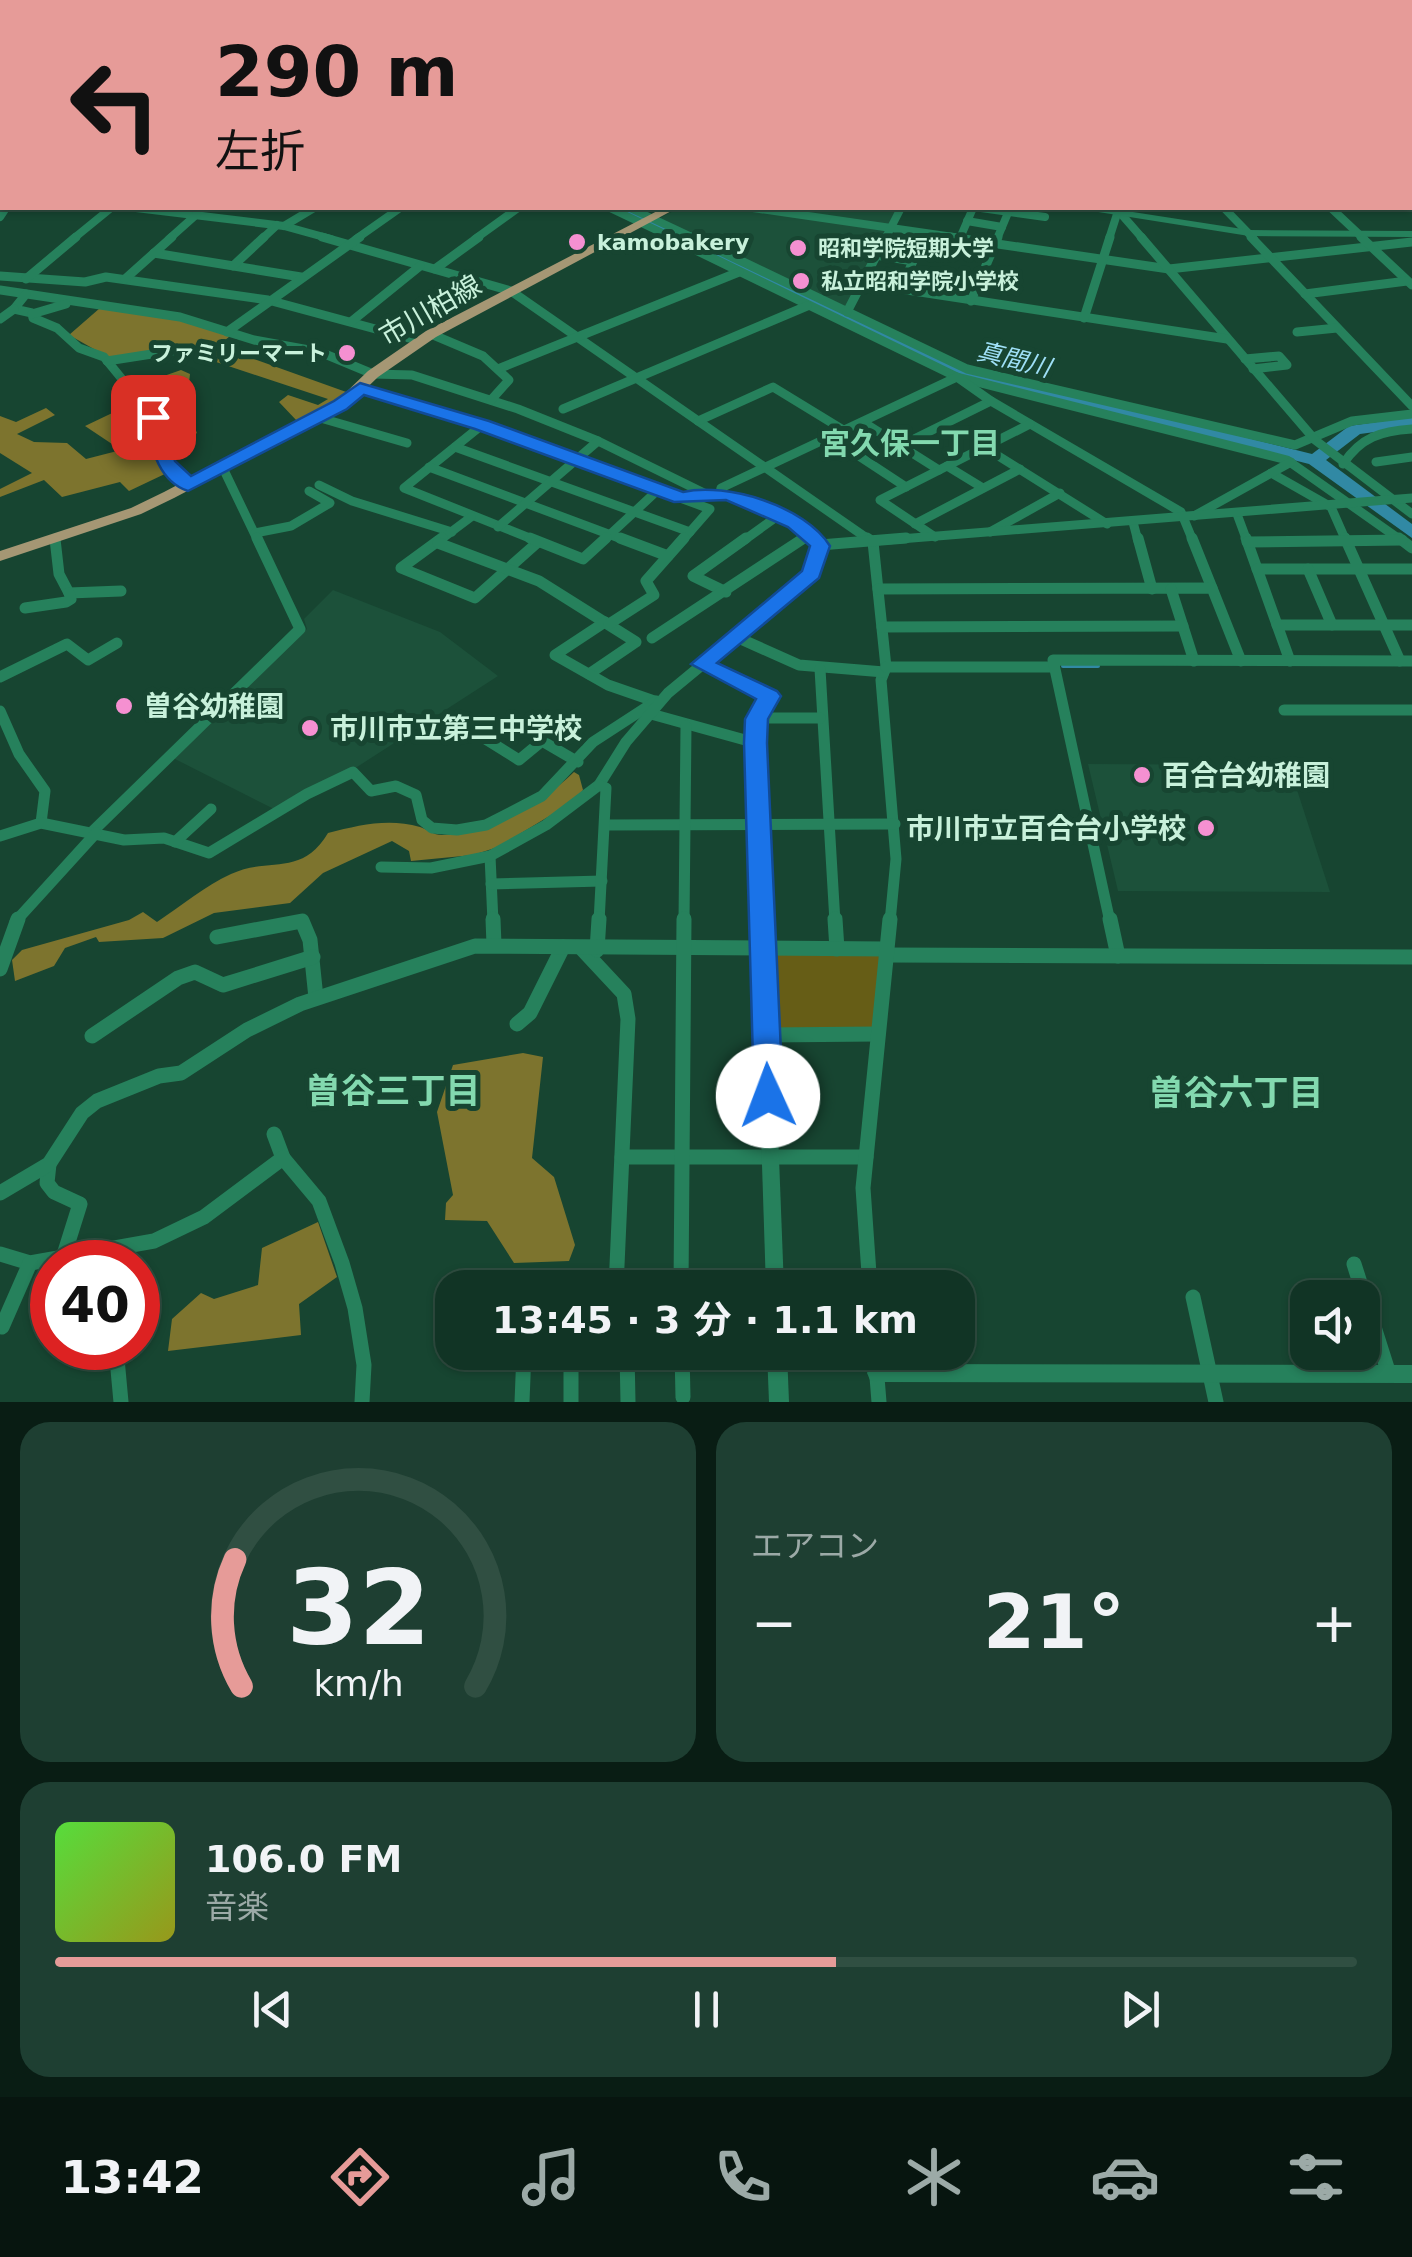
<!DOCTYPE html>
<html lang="ja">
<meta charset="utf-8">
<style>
body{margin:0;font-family:"DejaVu Sans","Noto Sans JP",sans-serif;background:#1e3f32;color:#f1f3f6;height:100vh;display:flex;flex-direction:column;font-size:38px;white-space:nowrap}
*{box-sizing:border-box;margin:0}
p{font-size:32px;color:#9caaa7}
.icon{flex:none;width:55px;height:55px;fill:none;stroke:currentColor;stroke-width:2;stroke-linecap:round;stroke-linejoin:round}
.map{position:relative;height:1402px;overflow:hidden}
.details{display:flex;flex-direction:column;gap:20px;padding:20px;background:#091d14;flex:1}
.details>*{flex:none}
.guide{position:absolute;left:0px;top:0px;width:1412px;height:210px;box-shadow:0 2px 8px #0004,0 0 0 2px #304f42;background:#e69b98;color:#111;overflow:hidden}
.controls{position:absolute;left:1290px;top:1280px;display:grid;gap:20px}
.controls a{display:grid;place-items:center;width:90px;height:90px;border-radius:20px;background:#113425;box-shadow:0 2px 8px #0004,0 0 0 2px #304f42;font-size:50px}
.speed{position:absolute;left:30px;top:1240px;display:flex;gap:20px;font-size:50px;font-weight:700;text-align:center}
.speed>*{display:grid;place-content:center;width:130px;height:130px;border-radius:50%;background:#113425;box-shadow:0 2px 8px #0004,0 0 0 2px #304f42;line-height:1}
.speed .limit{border:15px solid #d22;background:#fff;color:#111}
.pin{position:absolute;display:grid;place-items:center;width:85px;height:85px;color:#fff;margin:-42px;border-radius:20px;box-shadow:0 5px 15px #0006}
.me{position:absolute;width:110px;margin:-55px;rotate:358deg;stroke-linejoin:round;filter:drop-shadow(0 0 8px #0008)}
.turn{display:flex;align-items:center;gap:35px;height:210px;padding:0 50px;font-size:45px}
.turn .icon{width:130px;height:130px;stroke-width:2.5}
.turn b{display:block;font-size:70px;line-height:85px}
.big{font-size:75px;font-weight:700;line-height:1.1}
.details .card{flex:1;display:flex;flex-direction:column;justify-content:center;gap:15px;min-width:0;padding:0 35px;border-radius:30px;background:#1e3f32}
.details .dial{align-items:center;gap:0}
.dial svg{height:260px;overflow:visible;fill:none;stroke:#304f42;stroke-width:7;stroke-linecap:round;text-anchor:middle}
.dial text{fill:#f1f3f6;stroke:none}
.song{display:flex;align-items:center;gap:30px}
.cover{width:120px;height:120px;border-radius:15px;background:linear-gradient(135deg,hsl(110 70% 55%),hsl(60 70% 35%))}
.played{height:10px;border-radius:5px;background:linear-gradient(90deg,#e69b98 60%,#304f42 60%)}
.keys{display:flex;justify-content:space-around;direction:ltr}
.heat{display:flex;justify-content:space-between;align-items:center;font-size:55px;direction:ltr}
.details .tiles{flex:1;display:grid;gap:20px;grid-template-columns:1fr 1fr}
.card:last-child{grid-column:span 2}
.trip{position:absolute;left:435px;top:1270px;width:540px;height:100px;border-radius:30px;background:#113425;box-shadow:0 2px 8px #0004,0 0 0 2px #304f42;font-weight:700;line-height:100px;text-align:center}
.tab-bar{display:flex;height:160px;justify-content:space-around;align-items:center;background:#07150f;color:#9caaa7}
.tab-bar .icon{width:70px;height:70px}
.tab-bar .selected{color:#e69b98}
.tab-bar b{font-size:45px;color:#f1f3f6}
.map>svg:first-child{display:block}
</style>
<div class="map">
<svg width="1412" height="1402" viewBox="0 0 1412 1402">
<rect width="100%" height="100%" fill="#174531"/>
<!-- built -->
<g fill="#1c513a">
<path d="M679,208H744L887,229L845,309L658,219Z"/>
<path d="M762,208H898L888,225Z"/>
<path d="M333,590L440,632L498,676L357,767L274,809L173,758L230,698L307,629L304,619Z"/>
<path d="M1088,764L1289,765L1330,892L1118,891Z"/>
</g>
<!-- green -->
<path fill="#665d16" d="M763,949H886L878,1034L767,1035Z"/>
<!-- forest -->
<g fill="#7d742e">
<path d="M100,308L172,317L230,336L218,346L349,393L297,421L279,402L288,395L318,405L328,399L174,348L108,357L69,335Z"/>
<path d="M181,370L190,374L189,383L179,391L197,433L160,460L169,472L129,491L120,482L62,497L44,480L0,497V489L32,473L0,453V416L16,422L46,408L55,415L17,434L34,442L67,443L86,459L121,450L85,426L129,405L121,391Z"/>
<path d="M574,772L579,775L583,790L576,800L498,847L473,855L411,861L409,851L392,841L323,873L290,903L214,913L163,938L99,942L96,937L65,948L54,966L15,981L12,960L22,950L129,920L143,912L157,922C181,906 205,886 231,874C269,856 301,878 328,833C360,825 388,818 420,827C429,830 433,835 442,835C491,833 539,806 574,772Z"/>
<path d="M523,1053L543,1057L532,1158L554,1177L575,1245L569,1261L514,1263L487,1221L445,1220L446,1203L453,1195L437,1112L453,1065Z"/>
<path d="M318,1222L337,1277L299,1304L301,1335L168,1351L172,1319L201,1293L214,1299L258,1285L262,1248Z"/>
</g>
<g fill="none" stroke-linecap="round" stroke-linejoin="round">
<!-- stream -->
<path stroke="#3189a4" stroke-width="4" d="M1063,666H1098"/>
<!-- river -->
<g fill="#3189a4" fill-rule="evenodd">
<path d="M363,0H375L376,2H365Z"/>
<rect x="0" y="125" width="2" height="8"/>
<path d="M615,208H632L958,366L1312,454L1349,426L1412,417V427L1360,434L1326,460L1412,524V538L1309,464L946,372Z"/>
</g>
<!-- minor-far3 -->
<g stroke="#26815c" stroke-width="8">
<path d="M648,0L672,2"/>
<path d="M872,0L885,2"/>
<path d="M1378,0L1391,2"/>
<path d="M0,99L2,111"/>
<path d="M0,137L2,133"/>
<path d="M136,208L284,226L331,239"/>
<path d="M610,208L675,239"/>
<path d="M630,208L696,239"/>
<path d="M753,208L967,239"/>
<path d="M981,208L1045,217"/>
<path d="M1116,208L1143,239"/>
<path d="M1224,208L1254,239"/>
<path d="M1331,208L1364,239"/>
<path d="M0,217L6,208"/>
<path d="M967,221L1002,227"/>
<path d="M284,226L314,208"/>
<path d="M960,238L973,208"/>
<path d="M73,239L111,208"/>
<path d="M169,239L197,214"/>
<path d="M262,239L277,225"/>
<path d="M356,239L400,208"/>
<path d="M475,239L518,208"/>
<path d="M885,239L901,208"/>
<path d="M997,239L1010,208"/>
<path d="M1109,239L1117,214"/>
</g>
<!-- minor-far2 -->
<g stroke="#26815c" stroke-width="9">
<path d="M322,237L511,291L871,541"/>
<path d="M669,237L957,377L1287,460L1402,541"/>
<path d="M691,237L967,369L1295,445L1352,421L1412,414"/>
<path d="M950,237L1169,269L1412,242"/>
<path d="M1141,237L1315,440L1412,514"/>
<path d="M1251,237L1412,406"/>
<path d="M1361,237L1412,285"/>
<path d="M154,253L301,277"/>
<path d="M876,255L913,261L901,289"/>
<path d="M233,266L264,237"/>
<path d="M435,269L479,237"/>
<path d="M0,276L85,282L106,277L268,300L420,341"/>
<path d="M26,279L76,237"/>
<path d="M125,279L172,237"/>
<path d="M861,283L1227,339"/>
<path d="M0,290L180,317L254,340L320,352L373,374L412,375L518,409L598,441L704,493"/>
<path d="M26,294L14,309L32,313L33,318L57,328L79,348L104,357L153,417L166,462L189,485"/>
<path d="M1305,294L1407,281"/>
<path d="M971,301L998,237"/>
<path d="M847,312L886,237"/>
<path d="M32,314L66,304"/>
<path d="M1084,318L1110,237"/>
<path d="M0,319L14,309"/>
<path d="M352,321L420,266"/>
<path d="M227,332L360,237"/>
<path d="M1297,332L1337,328"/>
<path d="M431,334L483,356L509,380L491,400"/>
<path d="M1245,359L1279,356L1287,365L1253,369"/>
<path d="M107,361L184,349"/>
<path d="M498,369L739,272"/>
<path d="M361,388L482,425L710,509L682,541"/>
<path d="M563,409L807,306"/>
<path d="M317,417L407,443"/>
<path d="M698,421L773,387L845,431"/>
<path d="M863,422L939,470"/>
<path d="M482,425L404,488L537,541"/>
<path d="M830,437L906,487"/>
<path d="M900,446L991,401"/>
<path d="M455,447L690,532"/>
<path d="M984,447L1107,524"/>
<path d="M1376,462L1412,457"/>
<path d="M1343,464C1361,437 1381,431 1412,429"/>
<path d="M222,466L258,541"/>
<path d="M947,466L983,488"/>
<path d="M429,467L627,541"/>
<path d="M1271,473L1331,507L1346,541"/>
<path d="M319,485L352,501L452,532"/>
<path d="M720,493L721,488L957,377L991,401L1181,512L1193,541"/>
<path d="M681,498C729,487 783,503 816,541"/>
<path d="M1237,514L1247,541"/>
<path d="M1194,516L1291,462"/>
<path d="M1133,522L1138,541"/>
<path d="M915,524L1020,469"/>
<path d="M498,527L598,441"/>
<path d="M990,532L1060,493"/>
<path d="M255,533L291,526L330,503L309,491"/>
<path d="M935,537L880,500L1030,424"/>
<path d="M439,541L471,517"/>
<path d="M603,541L659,489"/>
<path d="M743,541L779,515"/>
<path d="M800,541L810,534"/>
<path d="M875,541L1412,498"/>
<path d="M1353,541L1402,540"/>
</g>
<!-- minor-far1 -->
<g stroke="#26815c" stroke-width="11">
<path d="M442,538L401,568L475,598L538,542"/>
<path d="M530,538L583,559L606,538"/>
<path d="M620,538L668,556"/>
<path d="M867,538L873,542L886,667L881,680L896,859L890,922"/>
<path d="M1138,538L1152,589"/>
<path d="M1192,538L1212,588"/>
<path d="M1246,538L1290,661"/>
<path d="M1345,538L1400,661"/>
<path d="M1399,538L1412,548"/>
<path d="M55,539L59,574L69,593L121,591"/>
<path d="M1247,542L1402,540"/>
<path d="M438,543L539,581L636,642L589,674"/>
<path d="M820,545L906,538"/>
<path d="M1257,569H1412"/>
<path d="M1308,569L1332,625"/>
<path d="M878,589L1212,588L1241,661"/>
<path d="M1171,589L1194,661"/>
<path d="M726,592L693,576L746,538"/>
<path d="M25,608L66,602L71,599L69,593"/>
<path d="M605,622L555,655L608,685L657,702"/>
<path d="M609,624L654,595L646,581L684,538"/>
<path d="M1277,625H1412"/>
<path d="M882,627L1183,626"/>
<path d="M734,636L799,665L884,672"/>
<path d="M652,638L804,538"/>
<path d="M702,664L769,697L757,719L756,743L762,922"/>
<path d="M886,667H1054"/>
<path d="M820,669L835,922"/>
<path d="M0,677L67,644L88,660L117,643"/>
<path d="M1284,710H1412"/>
<path d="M0,711L19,754L45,791L41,823"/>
<path d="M651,714L756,743"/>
<path d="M757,718H820"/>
<path d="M484,738L519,760L542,741L578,762"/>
<path d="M605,825L895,824"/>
<path d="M93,831L300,629L257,538"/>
<path d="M0,836L41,823L124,840L164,838L209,853L307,794L353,772L371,791L396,786L416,795L422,820L432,828L457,830L486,825L542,796L593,742L656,701"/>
<path d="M175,842L211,809"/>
<path d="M490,856L493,922"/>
<path d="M381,867L431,868L490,856L546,825L599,785L626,742L668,693L812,574L820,545L814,538"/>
<path d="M491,884L602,881"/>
<path d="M15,922L96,833"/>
<path d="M599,922L606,788L599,785"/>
<path d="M684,922L686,726"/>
<path d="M1110,922L1053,660L1412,661"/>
</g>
<!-- minor -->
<g stroke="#26815c" stroke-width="15">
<path d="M493,919L494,945"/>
<path d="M762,919L763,949"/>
<path d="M835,919L837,949"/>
<path d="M1110,919L1118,956"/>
<path d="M217,937L302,921L310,940L316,998"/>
<path d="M582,949L624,994L628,1019L616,1288"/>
<path d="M597,950L599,919"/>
<path d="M886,955L1412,957"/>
<path d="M0,969L18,919"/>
<path d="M517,1024L530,1013L563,947"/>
<path d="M767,1035L878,1034"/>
<path d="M92,1036L178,978L195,972L223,985L313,957"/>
<path d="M274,1134L283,1158"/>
<path d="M622,1157H866"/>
<path d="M49,1164L47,1183L54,1192L80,1204L63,1258"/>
<path d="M0,1193L49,1164L82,1113L97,1101L159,1076L181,1073L247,1030L300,1004L475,946L886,949"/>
<path d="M0,1254L30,1263L154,1241L204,1217L283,1158L319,1201L342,1263L355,1308L364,1365L362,1402"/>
<path d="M1354,1264L1389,1374"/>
<path d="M681,1288L684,919"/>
<path d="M870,1288L863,1188L890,919"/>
<path d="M1193,1297L1216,1402"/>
<path d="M2,1327L30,1263"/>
<path d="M116,1348L121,1402"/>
<path d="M571,1352V1402"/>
<path d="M627,1352L628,1402"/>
<path d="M682,1352L683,1397"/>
<path d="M875,1352L879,1402"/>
<path d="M522,1402L524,1352"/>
</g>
<!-- tertiary -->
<g fill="#26815c" fill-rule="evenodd">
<path d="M0,0H5L1,2Z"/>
<path d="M108,0H145L141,2H105Z"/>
<rect x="0" y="10" width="2" height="5"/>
<rect x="1410" y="72" width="2" height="6"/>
<path d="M1087,208H1107L1249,230L1412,231V237L1249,236L1092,211Z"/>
<path d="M763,943L769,945L771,949L784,1288H766L755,949L757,945Z"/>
<path d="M767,1352H787L789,1402H769Z"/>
<path d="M877,1364L1412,1365V1383L877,1382L870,1380L867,1373L870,1366Z"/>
</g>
<!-- primary -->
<g fill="#a59774" fill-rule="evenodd">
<rect x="980" y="0" width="10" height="2"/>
<path d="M663,208H677L436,337L378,377L346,408L174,498L141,514L0,561V551L131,508L164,492L336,402L368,371L426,331Z"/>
</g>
</g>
<!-- route -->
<path fill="#1a73e8" stroke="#114b97" stroke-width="2.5" d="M360,383L489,421L683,492C727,482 805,506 830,546L819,578L717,663L777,691L781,696L768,719L767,743L783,1096L779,1104L768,1108L758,1104L754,1096L744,743L745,719L756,699L691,664L802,571L810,546L788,527L726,500L674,502L475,429L364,395L347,409L188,491C157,481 151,445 144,417L153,411L160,413L175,461L191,476L334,401Z"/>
<!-- markers -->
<g fill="#f590d1" stroke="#174531" stroke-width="4">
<circle cx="577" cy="242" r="10"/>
<circle cx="798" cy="248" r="10"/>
<circle cx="801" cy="281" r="10"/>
<circle cx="347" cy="353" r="10"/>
<circle cx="124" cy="706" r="10"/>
<circle cx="310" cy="728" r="10"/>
<circle cx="1142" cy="775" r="10"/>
<circle cx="1206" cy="828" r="10"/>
</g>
<g text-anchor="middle" stroke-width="10" stroke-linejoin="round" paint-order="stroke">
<!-- far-poi labels -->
<g font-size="22" font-weight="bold" fill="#c8f1db" stroke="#174531" text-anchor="start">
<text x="597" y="250">kamobakery</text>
<text x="818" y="256">昭和学院短期大学</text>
<text x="821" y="289">私立昭和学院小学校</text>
<text x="327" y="361" text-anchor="end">ファミリーマート</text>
</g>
<!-- far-water labels -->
<g font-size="25" font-style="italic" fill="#9edff6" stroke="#174531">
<text transform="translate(1014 359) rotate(14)" y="9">真間川</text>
</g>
<!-- street labels -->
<g font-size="28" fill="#c8f1db" stroke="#174531">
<text transform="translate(430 310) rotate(-30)" y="10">市川柏線</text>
</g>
<!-- poi labels -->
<g font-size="28" font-weight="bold" fill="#c8f1db" stroke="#174531" text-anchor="start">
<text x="144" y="716">曽谷幼稚園</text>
<text x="330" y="738">市川市立第三中学校</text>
<text x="1162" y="785">百合台幼稚園</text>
<text x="1186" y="838" text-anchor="end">市川市立百合台小学校</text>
</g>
<!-- neighbourhood labels -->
<g font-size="30" font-weight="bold" fill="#83d9af" stroke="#174531">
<text x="910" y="454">宮久保一丁目</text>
</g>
<!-- near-neighbourhood labels -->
<g font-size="35" font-weight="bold" fill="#83d9af" stroke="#174531">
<text x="393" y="1103">曽谷三丁目</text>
<text x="1236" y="1105">曽谷六丁目</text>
</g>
</g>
</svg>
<div class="controls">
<a><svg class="icon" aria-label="sound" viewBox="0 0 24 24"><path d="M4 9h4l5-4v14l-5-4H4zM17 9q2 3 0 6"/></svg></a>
</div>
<div class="speed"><div class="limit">40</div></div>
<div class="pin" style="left:153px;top:417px;background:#d93025"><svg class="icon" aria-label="arrive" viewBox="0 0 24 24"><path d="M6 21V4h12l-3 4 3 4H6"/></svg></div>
<svg class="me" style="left:768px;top:1096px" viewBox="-20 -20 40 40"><circle r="19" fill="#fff"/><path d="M0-13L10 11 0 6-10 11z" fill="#1a73e8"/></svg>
<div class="trip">13:45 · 3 分 · 1.1 km</div>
<div class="guide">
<div class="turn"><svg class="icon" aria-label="left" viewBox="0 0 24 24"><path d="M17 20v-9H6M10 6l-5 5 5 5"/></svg><div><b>290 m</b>左折</div></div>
</div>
</div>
<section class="details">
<div class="tiles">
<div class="card dial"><svg viewBox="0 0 100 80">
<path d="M14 69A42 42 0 1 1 86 69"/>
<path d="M14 69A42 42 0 0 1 12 30" stroke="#e69b98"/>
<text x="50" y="56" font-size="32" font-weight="700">32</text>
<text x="50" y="72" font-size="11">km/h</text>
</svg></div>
<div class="card"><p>エアコン</p>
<div class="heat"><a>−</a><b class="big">21°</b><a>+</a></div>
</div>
<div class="card">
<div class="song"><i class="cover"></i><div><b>106.0 FM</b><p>音楽</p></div></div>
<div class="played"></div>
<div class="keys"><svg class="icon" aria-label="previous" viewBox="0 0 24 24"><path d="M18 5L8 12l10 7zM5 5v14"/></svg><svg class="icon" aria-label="pause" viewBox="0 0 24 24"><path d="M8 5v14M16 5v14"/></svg><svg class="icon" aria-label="next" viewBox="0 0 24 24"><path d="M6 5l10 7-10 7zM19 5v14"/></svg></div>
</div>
</div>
</section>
<nav class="tab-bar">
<b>13:42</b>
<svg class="icon selected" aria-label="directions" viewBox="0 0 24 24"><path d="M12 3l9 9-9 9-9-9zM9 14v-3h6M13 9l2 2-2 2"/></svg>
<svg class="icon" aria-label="music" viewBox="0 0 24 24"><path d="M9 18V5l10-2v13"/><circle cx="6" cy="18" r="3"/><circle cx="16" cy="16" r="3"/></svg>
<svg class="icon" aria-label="phone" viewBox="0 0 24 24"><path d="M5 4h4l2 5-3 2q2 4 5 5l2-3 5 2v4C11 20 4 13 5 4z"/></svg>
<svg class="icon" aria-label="climate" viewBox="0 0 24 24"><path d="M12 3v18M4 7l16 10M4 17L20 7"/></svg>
<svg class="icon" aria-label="car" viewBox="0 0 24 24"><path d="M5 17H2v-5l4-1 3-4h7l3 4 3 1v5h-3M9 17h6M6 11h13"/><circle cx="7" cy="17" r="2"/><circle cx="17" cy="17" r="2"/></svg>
<svg class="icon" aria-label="filters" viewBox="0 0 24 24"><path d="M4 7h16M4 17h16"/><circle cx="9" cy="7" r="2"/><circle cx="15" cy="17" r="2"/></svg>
</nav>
